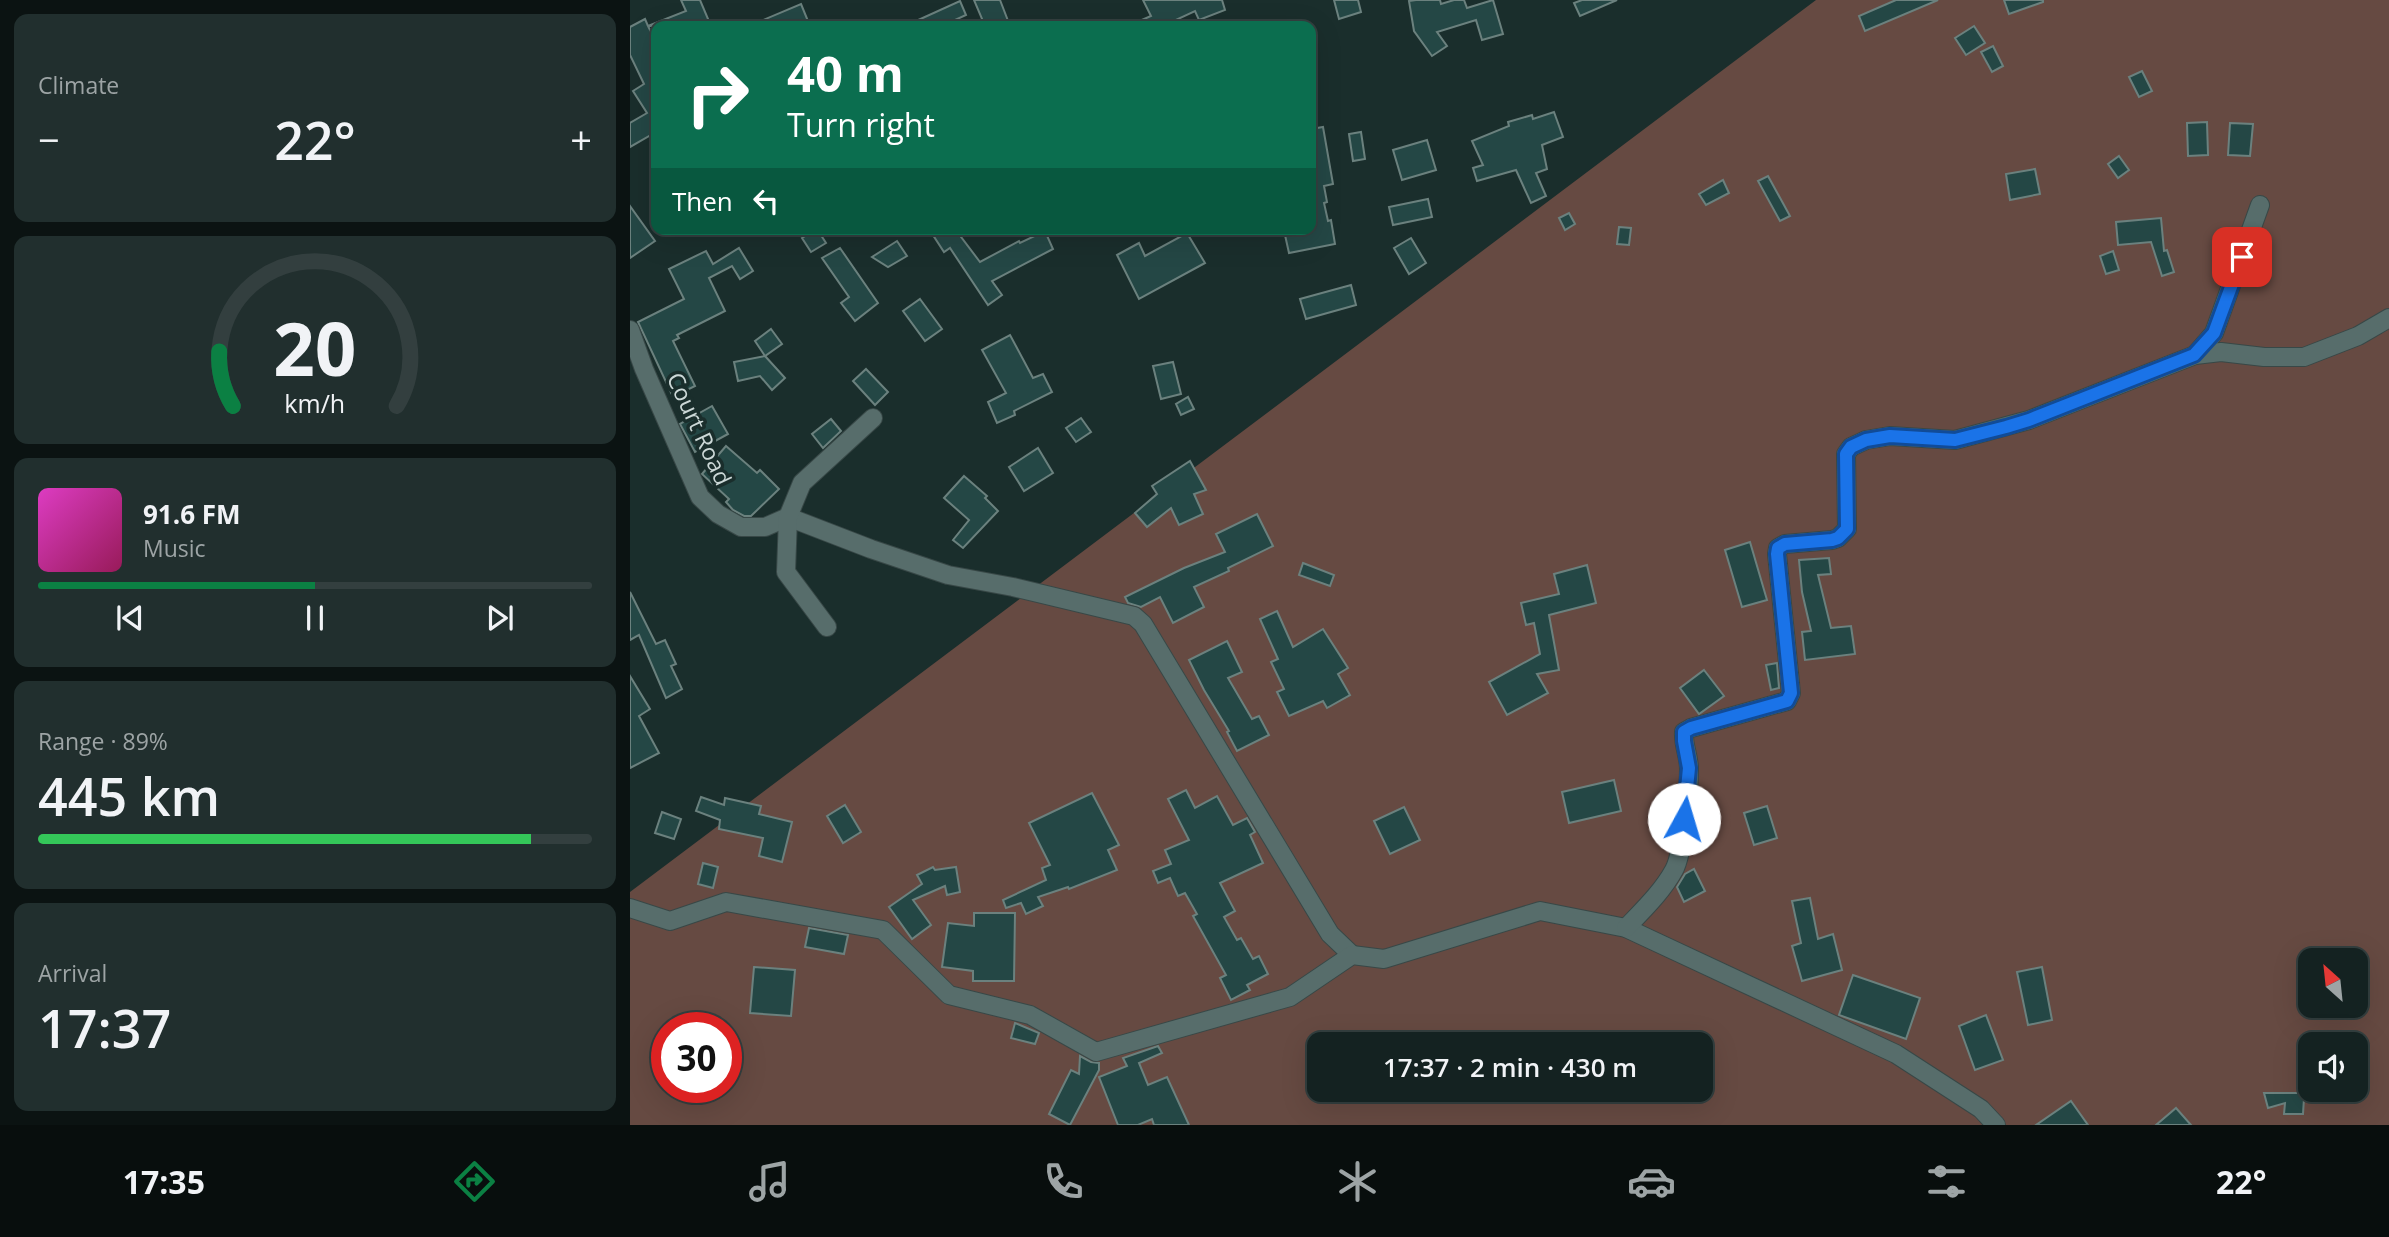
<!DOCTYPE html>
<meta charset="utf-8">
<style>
body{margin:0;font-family:"Open Sans",sans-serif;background:#212f2e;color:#f1f3f6;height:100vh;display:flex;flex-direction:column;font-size:26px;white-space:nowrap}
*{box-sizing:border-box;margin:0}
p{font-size:23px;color:#9da4a5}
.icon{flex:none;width:38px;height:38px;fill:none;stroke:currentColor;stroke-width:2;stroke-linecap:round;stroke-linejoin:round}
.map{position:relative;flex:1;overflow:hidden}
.sheet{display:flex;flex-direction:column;gap:14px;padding:14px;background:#0b1312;width:630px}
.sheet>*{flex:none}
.banner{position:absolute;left:21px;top:21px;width:665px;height:214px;border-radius:14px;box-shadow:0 7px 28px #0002,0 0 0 2px #333f3f;background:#0b6e4f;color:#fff;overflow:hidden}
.needle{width:46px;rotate:333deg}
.controls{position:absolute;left:1668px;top:948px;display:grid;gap:14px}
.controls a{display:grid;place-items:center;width:70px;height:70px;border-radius:14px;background:#142221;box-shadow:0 7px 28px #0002,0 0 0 2px #333f3f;font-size:35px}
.speed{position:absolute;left:21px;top:1012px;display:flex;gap:14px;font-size:35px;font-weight:700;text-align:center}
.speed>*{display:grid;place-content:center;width:91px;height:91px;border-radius:50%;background:#142221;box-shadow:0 7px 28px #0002,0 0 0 2px #333f3f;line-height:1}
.speed .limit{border:10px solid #d22;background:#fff;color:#111}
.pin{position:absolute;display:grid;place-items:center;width:60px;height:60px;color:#fff;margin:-30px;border-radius:14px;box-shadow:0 4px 10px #0006}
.me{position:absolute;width:77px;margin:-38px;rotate:6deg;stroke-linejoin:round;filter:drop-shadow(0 0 5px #0008)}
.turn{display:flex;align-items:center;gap:24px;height:147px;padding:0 21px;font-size:32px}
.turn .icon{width:91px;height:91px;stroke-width:2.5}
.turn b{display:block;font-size:49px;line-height:60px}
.then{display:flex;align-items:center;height:66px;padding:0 21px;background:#0003;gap:14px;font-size:26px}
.big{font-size:52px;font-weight:600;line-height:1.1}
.sheet .tile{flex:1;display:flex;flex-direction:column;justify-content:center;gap:10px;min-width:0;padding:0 24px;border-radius:14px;background:#212f2e}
.sheet .dial{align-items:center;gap:0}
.dial svg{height:182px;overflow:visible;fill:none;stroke:#333f3f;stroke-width:7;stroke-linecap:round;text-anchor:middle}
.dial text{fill:#f1f3f6;stroke:none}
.song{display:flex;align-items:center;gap:21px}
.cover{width:84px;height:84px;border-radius:10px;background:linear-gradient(135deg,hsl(310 70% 55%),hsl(330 70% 35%))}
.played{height:7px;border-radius:4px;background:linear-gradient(90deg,#0b8043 50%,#333f3f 50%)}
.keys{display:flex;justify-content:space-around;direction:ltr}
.heat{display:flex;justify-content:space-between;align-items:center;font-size:38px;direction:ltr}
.charge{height:10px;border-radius:5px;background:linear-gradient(90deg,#34c759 89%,#333f3f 0)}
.trip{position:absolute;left:677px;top:1032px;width:406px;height:70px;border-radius:14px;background:#142221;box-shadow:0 7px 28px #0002,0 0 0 2px #333f3f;font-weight:600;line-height:70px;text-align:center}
.dock{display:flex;height:112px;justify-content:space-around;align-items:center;background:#080e0d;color:#9da4a5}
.dock .icon{width:49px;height:49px}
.dock .active{color:#0b8043}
.dock b{font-size:32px;color:#f1f3f6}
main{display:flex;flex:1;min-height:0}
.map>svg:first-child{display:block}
</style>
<main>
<section class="sheet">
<div class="tile"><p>Climate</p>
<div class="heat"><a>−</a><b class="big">22°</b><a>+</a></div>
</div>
<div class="tile dial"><svg viewBox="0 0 100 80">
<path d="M14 69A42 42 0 1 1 86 69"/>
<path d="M14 69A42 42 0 0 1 8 45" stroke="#0b8043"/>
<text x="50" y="56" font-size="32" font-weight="700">20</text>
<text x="50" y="72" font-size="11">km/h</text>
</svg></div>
<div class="tile">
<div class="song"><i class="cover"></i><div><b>91.6 FM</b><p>Music</p></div></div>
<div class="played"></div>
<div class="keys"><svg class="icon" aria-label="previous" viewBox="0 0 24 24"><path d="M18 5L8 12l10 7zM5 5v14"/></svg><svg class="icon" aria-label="pause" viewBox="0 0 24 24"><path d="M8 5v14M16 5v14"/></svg><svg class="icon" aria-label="next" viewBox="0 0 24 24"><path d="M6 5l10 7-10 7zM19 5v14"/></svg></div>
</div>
<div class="tile"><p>Range · 89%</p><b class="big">445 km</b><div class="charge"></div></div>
<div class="tile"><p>Arrival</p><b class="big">17:37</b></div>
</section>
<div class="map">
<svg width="1759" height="1125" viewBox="0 0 1759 1125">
<rect width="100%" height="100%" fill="#1a2e2c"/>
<!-- forest -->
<path fill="#664a42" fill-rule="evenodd" d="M1186,0H1759V1125H0V892ZM1680,961H1726V1006H1680ZM37,1027H96V1087H37ZM690,1045H1071V1090H690ZM1680,1045H1726V1090H1680Z"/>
<!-- building -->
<g fill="#244745" stroke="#6b817e" stroke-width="2">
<path d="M51,0H70L81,26H18L26,42V132L0,147V123L17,113L3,91L14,84L0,55V27L15,19L18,26L56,11Z"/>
<path d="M344,0H370L380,26H355Z"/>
<path d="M513,0H592L595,10L569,20L565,11L533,26H498L521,16Z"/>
<path d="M704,0H728L731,12L709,19Z"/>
<path d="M786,0H810L811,4L824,0H834L837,8L863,0L873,34L852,40L846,20L807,32L817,46L802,56L784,31L779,1Z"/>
<path d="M952,0H987L950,16L944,3Z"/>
<path d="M1266,0H1308L1235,31L1229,16Z"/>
<path d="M1374,0H1413V2L1379,14Z"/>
<path d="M330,1L336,15L312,26H275Z"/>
<path d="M171,4L180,26H119Z"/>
<path d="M1344,26L1355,43L1336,55L1325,38Z"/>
<path d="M1363,46L1373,66L1362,72L1351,52Z"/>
<path d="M1512,71L1522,91L1509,97L1499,77Z"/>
<path d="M924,112L933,137L912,145L917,169L906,173L916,196L901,203L886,170L847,181L843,168L853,165L842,141L879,126L878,122L902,115L903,119Z"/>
<path d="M1577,122L1578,155L1558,156L1557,123Z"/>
<path d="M1600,123L1623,124L1620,156L1598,155Z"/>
<path d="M693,127L703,184L694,186L697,202L694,203L698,221L701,220L705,244L659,253L655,235L681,230V129Z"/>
<path d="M731,132L735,159L723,161L719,134Z"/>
<path d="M797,140L806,170L772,180L763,150Z"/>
<path d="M1489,156L1499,170L1488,178L1478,164Z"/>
<path d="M1405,169L1410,194L1380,200L1376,174Z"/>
<path d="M1138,176L1160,216L1150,221L1128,181Z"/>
<path d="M1093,180L1099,193L1076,205L1069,194Z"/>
<path d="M798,199L802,217L763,225L759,207Z"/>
<path d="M0,206L25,241L0,258Z"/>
<path d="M939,213L945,224L935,230L929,218Z"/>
<path d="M1531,218L1534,251L1537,250L1544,272L1532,276L1521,242L1488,245L1486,222Z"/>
<path d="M989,227L1001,228L999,245L987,244Z"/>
<path d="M187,229L196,243L181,252L172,238Z"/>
<path d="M299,229H325L350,262L389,241L390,243L415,231L423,249L362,281L372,295L358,305L320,248L314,252Z"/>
<path d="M557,233L575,263L509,299L487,255L509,243L515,256Z"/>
<path d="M781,238L796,263L779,274L764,248Z"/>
<path d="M267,241L277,256L258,267L242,257Z"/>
<path d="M109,248L123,271L110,279L102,266L79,278L95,311L47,335L49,338L43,341L65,386L43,397L8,322L54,299L39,269L76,251L83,264Z"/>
<path d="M210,248L248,303L225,321L211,303L219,297L192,258Z"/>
<path d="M1483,251L1489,270L1476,274L1470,256Z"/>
<path d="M721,285L726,305L676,319L670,299Z"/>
<path d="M290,299L312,329L295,341L273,311Z"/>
<path d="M141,329L152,344L135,356L125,341Z"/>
<path d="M380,335L403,378L413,374L422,392L384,411L385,415L367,423L358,402L376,393L352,350Z"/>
<path d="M135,356L155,378L142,390L130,376L108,381L104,362Z"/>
<path d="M543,362L551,394L531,399L523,366Z"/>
<path d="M236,369L258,392L245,405L223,381Z"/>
<path d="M558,397L564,409L551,415L546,404Z"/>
<path d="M82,406L98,434L65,452L50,424Z"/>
<path d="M451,418L461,432L446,442L436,428Z"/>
<path d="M201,419L211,431L193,448L182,434Z"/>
<path d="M96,446L127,473L130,470L149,489L121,516H114L103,510L96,502L99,499L72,474Z"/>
<path d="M408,448L423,473L394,491L379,467Z"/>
<path d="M560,461L576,490L564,494L573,514L549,525L541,508L517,527L505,513L527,494L522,486Z"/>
<path d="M334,476L357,496L355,498L368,511L333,548L323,540L339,520L314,498Z"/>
<path d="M627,514L643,546L598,568L599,571L564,587L574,607L543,623L530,597L511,607L498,603L495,597L554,568L595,552L586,534Z"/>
<path d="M1120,542L1137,600L1112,607L1095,550Z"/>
<path d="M1199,558L1201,574L1188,575L1201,628L1221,626L1225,654L1175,660L1172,632L1181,631L1172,592L1169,560Z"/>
<path d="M673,563L704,575L700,586L669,575Z"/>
<path d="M957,565L966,603L919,615L929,670L907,674L918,693L877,715L859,682L910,654L904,623L896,625L891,603L929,594L924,574Z"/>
<path d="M0,592L26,644L35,640L46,664L41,666L52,689L36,698L9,635L0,640Z"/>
<path d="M647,611L663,647L693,629L718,668L708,674L720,695L697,708L693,701L659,716L647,692L654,689L641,662L648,659L630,619Z"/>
<path d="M597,641L612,672L598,678L622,719L629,716L639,735L607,751L597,732L599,731L574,690L559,660Z"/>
<path d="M1147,663L1149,688L1141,690L1136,665Z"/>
<path d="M1074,670L1094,696L1069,714L1050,688Z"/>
<path d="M0,676L20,709L9,716L29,753L0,768Z"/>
<path d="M984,780L991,811L939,823L932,792Z"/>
<path d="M556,790L565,808L587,796L603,825L617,818L625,832L620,835L633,863L590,883L605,911L594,917L607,940L611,938L623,959L629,956L638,974L617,985L620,990L601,1000L590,978L596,975L563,916L567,914L555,893L548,896L540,878L528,883L523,871L541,864L535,850L559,840L538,799Z"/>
<path d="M462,793L489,845L478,850L487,870L439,889L438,887L408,897L413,906L396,914L391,903L376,908L373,900L416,880L412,868L420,865L399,823Z"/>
<path d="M71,797L94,805L95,798L131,806L129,814L162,822L152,862L129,856L133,838L89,829L90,820L66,811Z"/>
<path d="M215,805L231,832L213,843L197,816Z"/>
<path d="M1137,806L1147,838L1124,845L1114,813Z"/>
<path d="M774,807L790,840L760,854L744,821Z"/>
<path d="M32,812L51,819L44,839L25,833Z"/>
<path d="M73,863L88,867L83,888L68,884Z"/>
<path d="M303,867L305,870L326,867L330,892L317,895L315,886L283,900L301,925L282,939L259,907L292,884L287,875Z"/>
<path d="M1064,869L1075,891L1054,902L1047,887L1055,874Z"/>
<path d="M1180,898L1188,939L1203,934L1212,970L1172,981L1162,946L1171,943L1162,901Z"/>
<path d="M344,913H385L384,981H343V971L312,967L318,923L344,926Z"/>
<path d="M179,928L218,935L214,954L175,947Z"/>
<path d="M124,967L165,970L161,1016L120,1013Z"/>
<path d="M1412,967L1422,1020L1398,1025L1387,972Z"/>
<path d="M1223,975L1290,998L1276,1039L1209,1015Z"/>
<path d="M1356,1015L1373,1060L1345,1070L1329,1026Z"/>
<path d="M385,1023L409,1033L405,1044L381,1038Z"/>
<path d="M528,1046L532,1053L509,1063L518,1085L537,1077L559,1125H524L522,1119L508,1125H488L469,1077L497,1066L493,1058Z"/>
<path d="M450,1056L461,1062L469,1063V1070L440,1125L419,1114L441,1070L449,1074Z"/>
<path d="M1634,1093H1678V1097L1674,1098L1673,1114H1654L1655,1103L1638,1108Z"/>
<path d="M1441,1101L1458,1125H1406Z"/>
<path d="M1546,1108L1561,1125H1526Z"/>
</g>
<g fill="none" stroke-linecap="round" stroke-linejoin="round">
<!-- minor casing -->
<g stroke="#384847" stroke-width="20">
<g id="minor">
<path d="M0,330L14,369L70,497L88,514L111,527H135L158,517"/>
<path d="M1565,355L1584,333L1630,205"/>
<path d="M158,517L241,549L318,575L383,587L504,616L513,624L700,934L722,955"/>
<path d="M197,627L156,572L158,517L172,483L243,418"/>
<path d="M0,908L40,921L96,902L253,930L319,995L400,1015L466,1052L660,997L722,955L754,959L910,911L996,928L1266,1054L1351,1109L1366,1125"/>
<path d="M996,928C1013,910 1032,892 1044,870C1053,854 1059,790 1059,769C1059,756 1053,745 1054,732L1061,728L1157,701L1161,693L1147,554L1148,548L1155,544L1202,540L1208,538L1217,529L1216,454L1221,447L1236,440L1260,436L1325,440L1399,420L1565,355L1591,352L1634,357H1674L1728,336L1759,318"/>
</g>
</g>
<!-- minor -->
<use href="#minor" stroke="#576d6b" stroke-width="18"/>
</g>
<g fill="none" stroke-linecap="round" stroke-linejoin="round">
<!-- route casing -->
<g stroke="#114b97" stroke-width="18">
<path id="route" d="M1054,819L1059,768L1054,741V732L1061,728L1157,701L1161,693L1147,554L1148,548L1155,544L1202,540L1208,538L1217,529L1216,454L1221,447L1236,440L1260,436L1325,440L1376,427L1399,420L1564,355L1584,333L1612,257"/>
</g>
<!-- route -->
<use href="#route" stroke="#1a73e8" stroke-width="12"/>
</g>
<g text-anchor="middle" stroke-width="7" stroke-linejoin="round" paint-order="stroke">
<!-- street labels -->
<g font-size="23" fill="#ccd8d7" stroke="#1a2e2c">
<text transform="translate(69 429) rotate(65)" y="8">Court Road</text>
</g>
</g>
</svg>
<div class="controls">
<a><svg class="needle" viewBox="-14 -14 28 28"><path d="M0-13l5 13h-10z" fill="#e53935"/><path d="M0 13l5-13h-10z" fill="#9da4a5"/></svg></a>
<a><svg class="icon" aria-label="sound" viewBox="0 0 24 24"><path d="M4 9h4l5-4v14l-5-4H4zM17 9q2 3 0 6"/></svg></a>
</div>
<div class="speed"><div class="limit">30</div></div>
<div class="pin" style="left:1612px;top:257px;background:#d93025"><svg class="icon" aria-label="arrive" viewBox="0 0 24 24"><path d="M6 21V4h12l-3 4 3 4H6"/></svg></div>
<svg class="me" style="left:1054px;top:819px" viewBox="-20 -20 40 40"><circle r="19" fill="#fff"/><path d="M0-13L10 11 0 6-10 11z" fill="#1a73e8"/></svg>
<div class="trip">17:37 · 2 min · 430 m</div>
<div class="banner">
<div class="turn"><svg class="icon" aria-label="right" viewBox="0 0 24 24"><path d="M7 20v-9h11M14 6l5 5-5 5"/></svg><div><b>40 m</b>Turn right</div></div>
<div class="then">Then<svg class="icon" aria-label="left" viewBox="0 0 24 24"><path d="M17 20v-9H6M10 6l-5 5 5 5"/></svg></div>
</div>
</div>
</main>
<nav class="dock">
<b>17:35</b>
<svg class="icon active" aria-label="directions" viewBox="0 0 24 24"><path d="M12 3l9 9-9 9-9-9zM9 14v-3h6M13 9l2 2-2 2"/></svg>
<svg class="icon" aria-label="music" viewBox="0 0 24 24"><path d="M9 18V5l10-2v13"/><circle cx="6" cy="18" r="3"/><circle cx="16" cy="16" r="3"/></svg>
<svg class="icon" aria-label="phone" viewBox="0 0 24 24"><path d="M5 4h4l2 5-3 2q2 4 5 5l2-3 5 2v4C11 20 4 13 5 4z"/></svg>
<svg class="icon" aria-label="climate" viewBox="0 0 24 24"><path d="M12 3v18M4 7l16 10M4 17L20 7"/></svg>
<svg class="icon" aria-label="car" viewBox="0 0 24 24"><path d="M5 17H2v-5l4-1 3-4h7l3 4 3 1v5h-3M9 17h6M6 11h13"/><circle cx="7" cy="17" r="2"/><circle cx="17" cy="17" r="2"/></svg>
<svg class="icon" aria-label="filters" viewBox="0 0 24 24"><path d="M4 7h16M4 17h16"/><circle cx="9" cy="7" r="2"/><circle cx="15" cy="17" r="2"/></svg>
<b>22°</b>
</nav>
